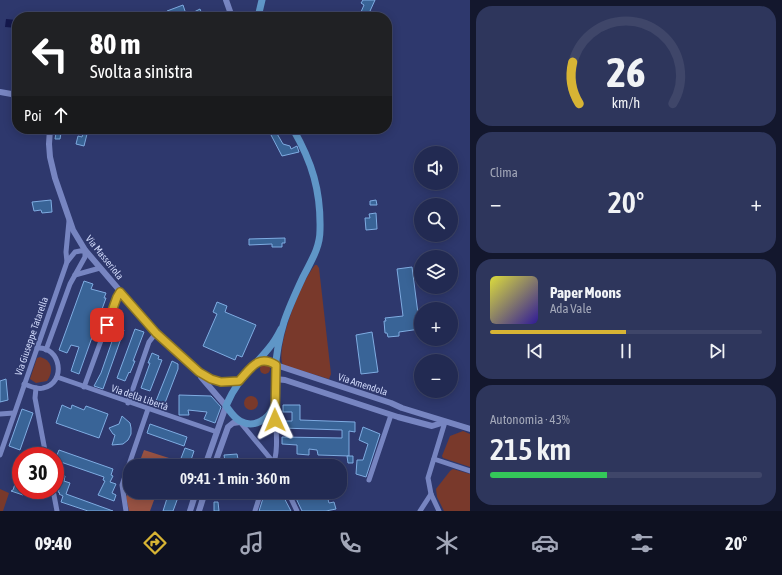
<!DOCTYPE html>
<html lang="it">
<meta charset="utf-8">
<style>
body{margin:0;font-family:"Asap Condensed",sans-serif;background:#2e365c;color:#f1f3f6;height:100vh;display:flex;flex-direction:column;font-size:15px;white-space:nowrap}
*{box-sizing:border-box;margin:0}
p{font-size:13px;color:#a2a7b8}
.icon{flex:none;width:22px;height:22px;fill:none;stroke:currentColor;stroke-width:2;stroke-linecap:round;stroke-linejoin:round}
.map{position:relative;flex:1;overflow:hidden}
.drawer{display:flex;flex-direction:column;gap:6px;padding:6px;background:#13172d;width:312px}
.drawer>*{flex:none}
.top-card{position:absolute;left:12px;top:12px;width:380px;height:122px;border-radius:16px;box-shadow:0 2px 10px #0003,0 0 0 1px #3f4669;background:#202124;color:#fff;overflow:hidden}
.controls{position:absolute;left:414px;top:146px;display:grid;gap:8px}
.controls a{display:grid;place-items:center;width:44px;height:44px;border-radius:50%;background:#222a52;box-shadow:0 2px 10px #0003,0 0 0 1px #3f4669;font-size:20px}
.speed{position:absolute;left:12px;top:447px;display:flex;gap:8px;font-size:20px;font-weight:700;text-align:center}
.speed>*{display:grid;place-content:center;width:52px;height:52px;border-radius:50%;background:#222a52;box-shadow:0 2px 10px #0003,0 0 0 1px #3f4669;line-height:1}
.speed .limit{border:6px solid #d22;background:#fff;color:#111}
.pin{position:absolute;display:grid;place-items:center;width:34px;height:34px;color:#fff;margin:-17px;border-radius:8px;box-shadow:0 2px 6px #0006}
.me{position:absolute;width:44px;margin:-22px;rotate:359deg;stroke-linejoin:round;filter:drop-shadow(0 0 3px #0008)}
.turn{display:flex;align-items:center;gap:14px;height:84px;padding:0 12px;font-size:18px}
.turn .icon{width:52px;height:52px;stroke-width:2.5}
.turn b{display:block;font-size:28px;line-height:34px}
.then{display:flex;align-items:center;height:38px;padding:0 12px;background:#0003;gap:8px;font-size:15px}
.big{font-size:30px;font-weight:600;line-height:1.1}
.drawer .card{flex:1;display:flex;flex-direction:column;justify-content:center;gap:6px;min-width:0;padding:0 14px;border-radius:16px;background:#2e365c}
.drawer .dial{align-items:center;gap:0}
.dial svg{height:104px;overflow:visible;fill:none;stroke:#3f4669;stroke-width:7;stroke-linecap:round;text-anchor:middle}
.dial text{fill:#f1f3f6;stroke:none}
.song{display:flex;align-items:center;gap:12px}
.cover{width:48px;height:48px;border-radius:6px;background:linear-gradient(135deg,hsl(60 70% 55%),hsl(250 70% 35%))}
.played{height:4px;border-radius:2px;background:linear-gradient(90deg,#d7b434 50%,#3f4669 50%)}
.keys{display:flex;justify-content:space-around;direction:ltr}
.heat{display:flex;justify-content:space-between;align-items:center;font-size:22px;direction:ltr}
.charge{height:6px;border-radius:3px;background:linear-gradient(90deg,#34c759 43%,#3f4669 0)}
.trip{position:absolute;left:123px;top:459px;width:224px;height:40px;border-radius:16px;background:#222a52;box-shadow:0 2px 10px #0003,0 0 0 1px #3f4669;font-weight:600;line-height:40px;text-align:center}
.menu{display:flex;height:64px;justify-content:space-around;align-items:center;background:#0e1121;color:#a2a7b8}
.menu .icon{width:28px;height:28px}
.menu .selected{color:#d7b434}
.menu b{font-size:18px;color:#f1f3f6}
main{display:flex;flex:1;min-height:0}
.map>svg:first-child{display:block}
</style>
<main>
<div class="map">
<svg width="470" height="511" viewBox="0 0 470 511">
<rect width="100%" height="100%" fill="#2e386d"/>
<!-- green -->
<g fill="#79392b">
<path d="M315,265H317L319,268L331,374L329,379L283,365L282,363C277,342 301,282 315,265Z"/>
<path d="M40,357C52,360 54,371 47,381L36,383L30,379L37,358Z"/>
<circle cx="265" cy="369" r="5"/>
<circle cx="251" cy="403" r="7"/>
<path d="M463,431L470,434V467L443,458L442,456L450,436Z"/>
<path d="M453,469L470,474V511H444L437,497L436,489L450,471Z"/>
<path d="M0,489L9,493L3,511H0Z"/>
</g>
<!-- forest -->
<g fill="#975243">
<path d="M144,450L169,458L166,466H138Z"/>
<path d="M130,487V492H157L150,511H129L126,497Z"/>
</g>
<!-- water -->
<path fill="#14184c" d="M6,19L17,20V28L5,27Z"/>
<!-- building -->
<g fill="#396497" stroke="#7face2">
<path d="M363,0H375L370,11L373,13L371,17L361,12L364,5L361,3Z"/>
<path d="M183,5L187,17H169L167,11Z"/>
<path d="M200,9L203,17H196L194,12Z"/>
<path d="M276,132L283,144L290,146L291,149L297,146L299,152L282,156L271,135Z"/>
<path d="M56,133H61L60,139H55Z"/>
<path d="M83,133L87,134L84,146L76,144L78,136L82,137Z"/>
<path d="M51,200L52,212L42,213L41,210L34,211L32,202Z"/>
<path d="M376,200L377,205H370V201Z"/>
<path d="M376,213L377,229L366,230L365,218H370L369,214Z"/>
<path d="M285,238V243H282V247H272V244L249,245V239Z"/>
<path d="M412,267L420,329L399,332V336L388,337L387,333H385L384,321H386L385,318L403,316L397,269Z"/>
<path d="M84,281L93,284L91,289L106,293L104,298H106L79,374L71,371L79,347L71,345L67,353L59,350Z"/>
<path d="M217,302L227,306L225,312L256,325L242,357L237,355L235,360L203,346L217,314L213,312Z"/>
<path d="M117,327L124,330L103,389L94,386L101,373Z"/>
<path d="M135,329L144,332L133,361H135L130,373L129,372L125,381L117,378Z"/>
<path d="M372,332L378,372L361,374L356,335Z"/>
<path d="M152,353L159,356L158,359L162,360L150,391L141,388L150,363H148Z"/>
<path d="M172,361L178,364V369L163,408L158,406L156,401Z"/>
<path d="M6,379L8,400L0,402V381Z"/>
<path d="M179,395L211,396L221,407L215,423L204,419L207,412L188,410L189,415H179Z"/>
<path d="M62,405L71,409L72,405L84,410L86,406L108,414L99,438L56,423Z"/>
<path d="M283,405H300V420L355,422V432L349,431V456L318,455L317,450L309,449V455L297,454V445L282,444V437L342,438V430L282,428V421H292V412H283Z"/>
<path d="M22,409L33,413L20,450L9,446Z"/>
<path d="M122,416L130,423L131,428V434L128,440L123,444L112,445L115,435L113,434L109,428L119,424Z"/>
<path d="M150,424L187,437L184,446L147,433Z"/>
<path d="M363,427L380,434L366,477L356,474L357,460H363L368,444L359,440Z"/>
<path d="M185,448L194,451L189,466H178Z"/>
<path d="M59,450L113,469L111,475L113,476L110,482L116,484L112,493L116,495L114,501L98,495L105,481L103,480L104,477L55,460Z"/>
<path d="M237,454L238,459L225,461L224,455Z"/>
<path d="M347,456H353V463H348Z"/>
<path d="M20,469L21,490H25L23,495L11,491L13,490Z"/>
<path d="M58,473L65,476L64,481L57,478Z"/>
<path d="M61,480L70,483L66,494L113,511H88L61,502L63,496L59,494L60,493L58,492L59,490L58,489Z"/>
<path d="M169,492H180L173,511H163Z"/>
<path d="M265,492H281L291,511H259Z"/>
<path d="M302,492H326L329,503L334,502L336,509L326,511H302L294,494Z"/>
<path d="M214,502H218L219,511H214Z"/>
</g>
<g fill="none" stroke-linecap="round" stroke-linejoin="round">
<!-- minor -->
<g stroke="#7785c1" stroke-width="5">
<path d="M75,275L100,268"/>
<path d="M46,350L70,284L85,257V250L75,252L67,262"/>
<path d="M57,377L217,432"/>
<path d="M24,384C30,386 37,390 43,388C67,383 61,346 37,348"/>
<path d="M84,387L117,297L120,292"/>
<path d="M36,388L35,398L46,456"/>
<path d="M128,403L149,342L156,333"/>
<path d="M0,414L14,413"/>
<path d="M240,422L274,463"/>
<path d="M0,455L67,262L66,252L69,221"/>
<path d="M434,459L470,471"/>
<path d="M272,466C280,454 275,421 275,406"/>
<path d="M369,480L391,415"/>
<path d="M53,490L57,511"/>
<path d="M288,492L297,511"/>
<path d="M126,511L122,485L148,409"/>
<path d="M255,511L261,492"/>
<path d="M420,511L431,494"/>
<path d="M439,511L431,494L428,478L445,422"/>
</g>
<!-- tertiary -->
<g stroke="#7785c1" stroke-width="6">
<path d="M226,0L232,17"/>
<path d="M0,92L17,95"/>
<path d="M50,129L49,144L50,157L55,178L73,230L85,250L156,333L199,372L201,377L226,406L205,466"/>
<path d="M256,364C264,360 268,361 276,365L391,403L402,408L470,429"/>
<path d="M199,372C215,382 220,382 239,381"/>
<path d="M275,379L285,380L398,417L432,426L445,422"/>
<path d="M214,466L228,427L233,423L240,422"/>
<path d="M190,511L196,492"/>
<path d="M199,511L205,492"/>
</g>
<!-- secondary -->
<g stroke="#5f96c7" stroke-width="7">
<path d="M258,17L262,0"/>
<path d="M281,329C278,335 274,342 269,348C252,369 237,379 226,406C230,411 234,418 240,421C254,429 269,419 274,406C277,398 274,381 275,373C276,356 279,338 284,322C289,307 296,292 303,277C311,261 320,248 320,230C321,191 312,162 293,129"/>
</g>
</g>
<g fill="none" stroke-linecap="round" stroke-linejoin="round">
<!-- route casing -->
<g stroke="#8c7522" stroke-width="10">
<path id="route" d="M107,325L117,297L120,292L156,333L199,372L211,379L221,382L239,381C251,368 258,354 276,365L275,420"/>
</g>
<!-- route -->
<use href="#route" stroke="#d7b434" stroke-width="7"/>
</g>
<g text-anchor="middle" stroke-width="3" stroke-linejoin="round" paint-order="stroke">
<!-- street labels -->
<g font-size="10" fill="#d0d9fa" stroke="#2e386d">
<text transform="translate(105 257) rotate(51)" y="4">Via Masseriola</text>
<text transform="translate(31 336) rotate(-71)" y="4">Via Giuseppe Tatarella</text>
<text transform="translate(363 384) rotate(18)" y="4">Via Amendola</text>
<text transform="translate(140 397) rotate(19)" y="4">Via della Libertà</text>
</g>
</g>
</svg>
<div class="controls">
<a><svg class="icon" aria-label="sound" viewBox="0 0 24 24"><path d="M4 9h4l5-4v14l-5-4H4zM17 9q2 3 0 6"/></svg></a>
<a><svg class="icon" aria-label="search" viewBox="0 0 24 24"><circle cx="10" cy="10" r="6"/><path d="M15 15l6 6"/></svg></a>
<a><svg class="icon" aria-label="layers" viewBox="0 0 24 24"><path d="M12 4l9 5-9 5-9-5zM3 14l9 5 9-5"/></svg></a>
<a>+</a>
<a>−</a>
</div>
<div class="speed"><div class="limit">30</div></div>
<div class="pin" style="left:107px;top:325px;background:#d93025"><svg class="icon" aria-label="arrive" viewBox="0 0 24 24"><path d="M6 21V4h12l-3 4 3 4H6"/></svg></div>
<svg class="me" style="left:275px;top:420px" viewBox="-20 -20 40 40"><path d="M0-17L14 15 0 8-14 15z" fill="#d7b434" stroke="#fff" stroke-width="4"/></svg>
<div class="trip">09:41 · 1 min · 360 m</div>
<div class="top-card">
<div class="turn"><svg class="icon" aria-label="left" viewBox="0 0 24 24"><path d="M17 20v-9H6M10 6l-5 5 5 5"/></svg><div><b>80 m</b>Svolta a sinistra</div></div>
<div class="then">Poi<svg class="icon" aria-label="ahead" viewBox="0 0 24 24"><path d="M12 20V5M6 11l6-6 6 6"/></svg></div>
</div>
</div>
<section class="drawer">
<div class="card dial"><svg viewBox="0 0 100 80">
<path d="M14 69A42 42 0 1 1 86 69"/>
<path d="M14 69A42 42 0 0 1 9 37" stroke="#d7b434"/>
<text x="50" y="56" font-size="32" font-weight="700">26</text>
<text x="50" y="72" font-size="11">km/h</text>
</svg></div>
<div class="card"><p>Clima</p>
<div class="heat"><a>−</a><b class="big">20°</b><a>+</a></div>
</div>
<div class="card">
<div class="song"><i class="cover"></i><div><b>Paper Moons</b><p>Ada Vale</p></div></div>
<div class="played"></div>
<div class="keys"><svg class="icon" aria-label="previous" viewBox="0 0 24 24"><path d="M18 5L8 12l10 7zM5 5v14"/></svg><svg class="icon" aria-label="pause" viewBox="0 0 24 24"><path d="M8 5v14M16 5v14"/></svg><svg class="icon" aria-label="next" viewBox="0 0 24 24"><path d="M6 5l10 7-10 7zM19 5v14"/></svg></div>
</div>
<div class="card"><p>Autonomia · 43%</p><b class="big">215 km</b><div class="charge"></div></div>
</section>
</main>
<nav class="menu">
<b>09:40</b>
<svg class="icon selected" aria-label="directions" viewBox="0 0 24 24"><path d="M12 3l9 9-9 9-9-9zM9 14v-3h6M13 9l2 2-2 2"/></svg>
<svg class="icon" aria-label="music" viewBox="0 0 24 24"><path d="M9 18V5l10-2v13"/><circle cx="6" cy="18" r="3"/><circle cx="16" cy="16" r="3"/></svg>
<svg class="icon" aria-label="phone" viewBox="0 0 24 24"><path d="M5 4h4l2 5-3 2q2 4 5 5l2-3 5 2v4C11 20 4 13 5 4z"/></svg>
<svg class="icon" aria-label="climate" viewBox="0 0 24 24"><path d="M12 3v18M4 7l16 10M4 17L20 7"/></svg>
<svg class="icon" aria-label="car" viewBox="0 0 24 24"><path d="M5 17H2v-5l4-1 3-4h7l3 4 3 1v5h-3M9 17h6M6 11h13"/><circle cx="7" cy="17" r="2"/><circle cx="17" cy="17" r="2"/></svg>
<svg class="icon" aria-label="filters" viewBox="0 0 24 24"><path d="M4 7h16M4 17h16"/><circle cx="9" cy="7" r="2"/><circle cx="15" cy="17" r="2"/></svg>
<b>20°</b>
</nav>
